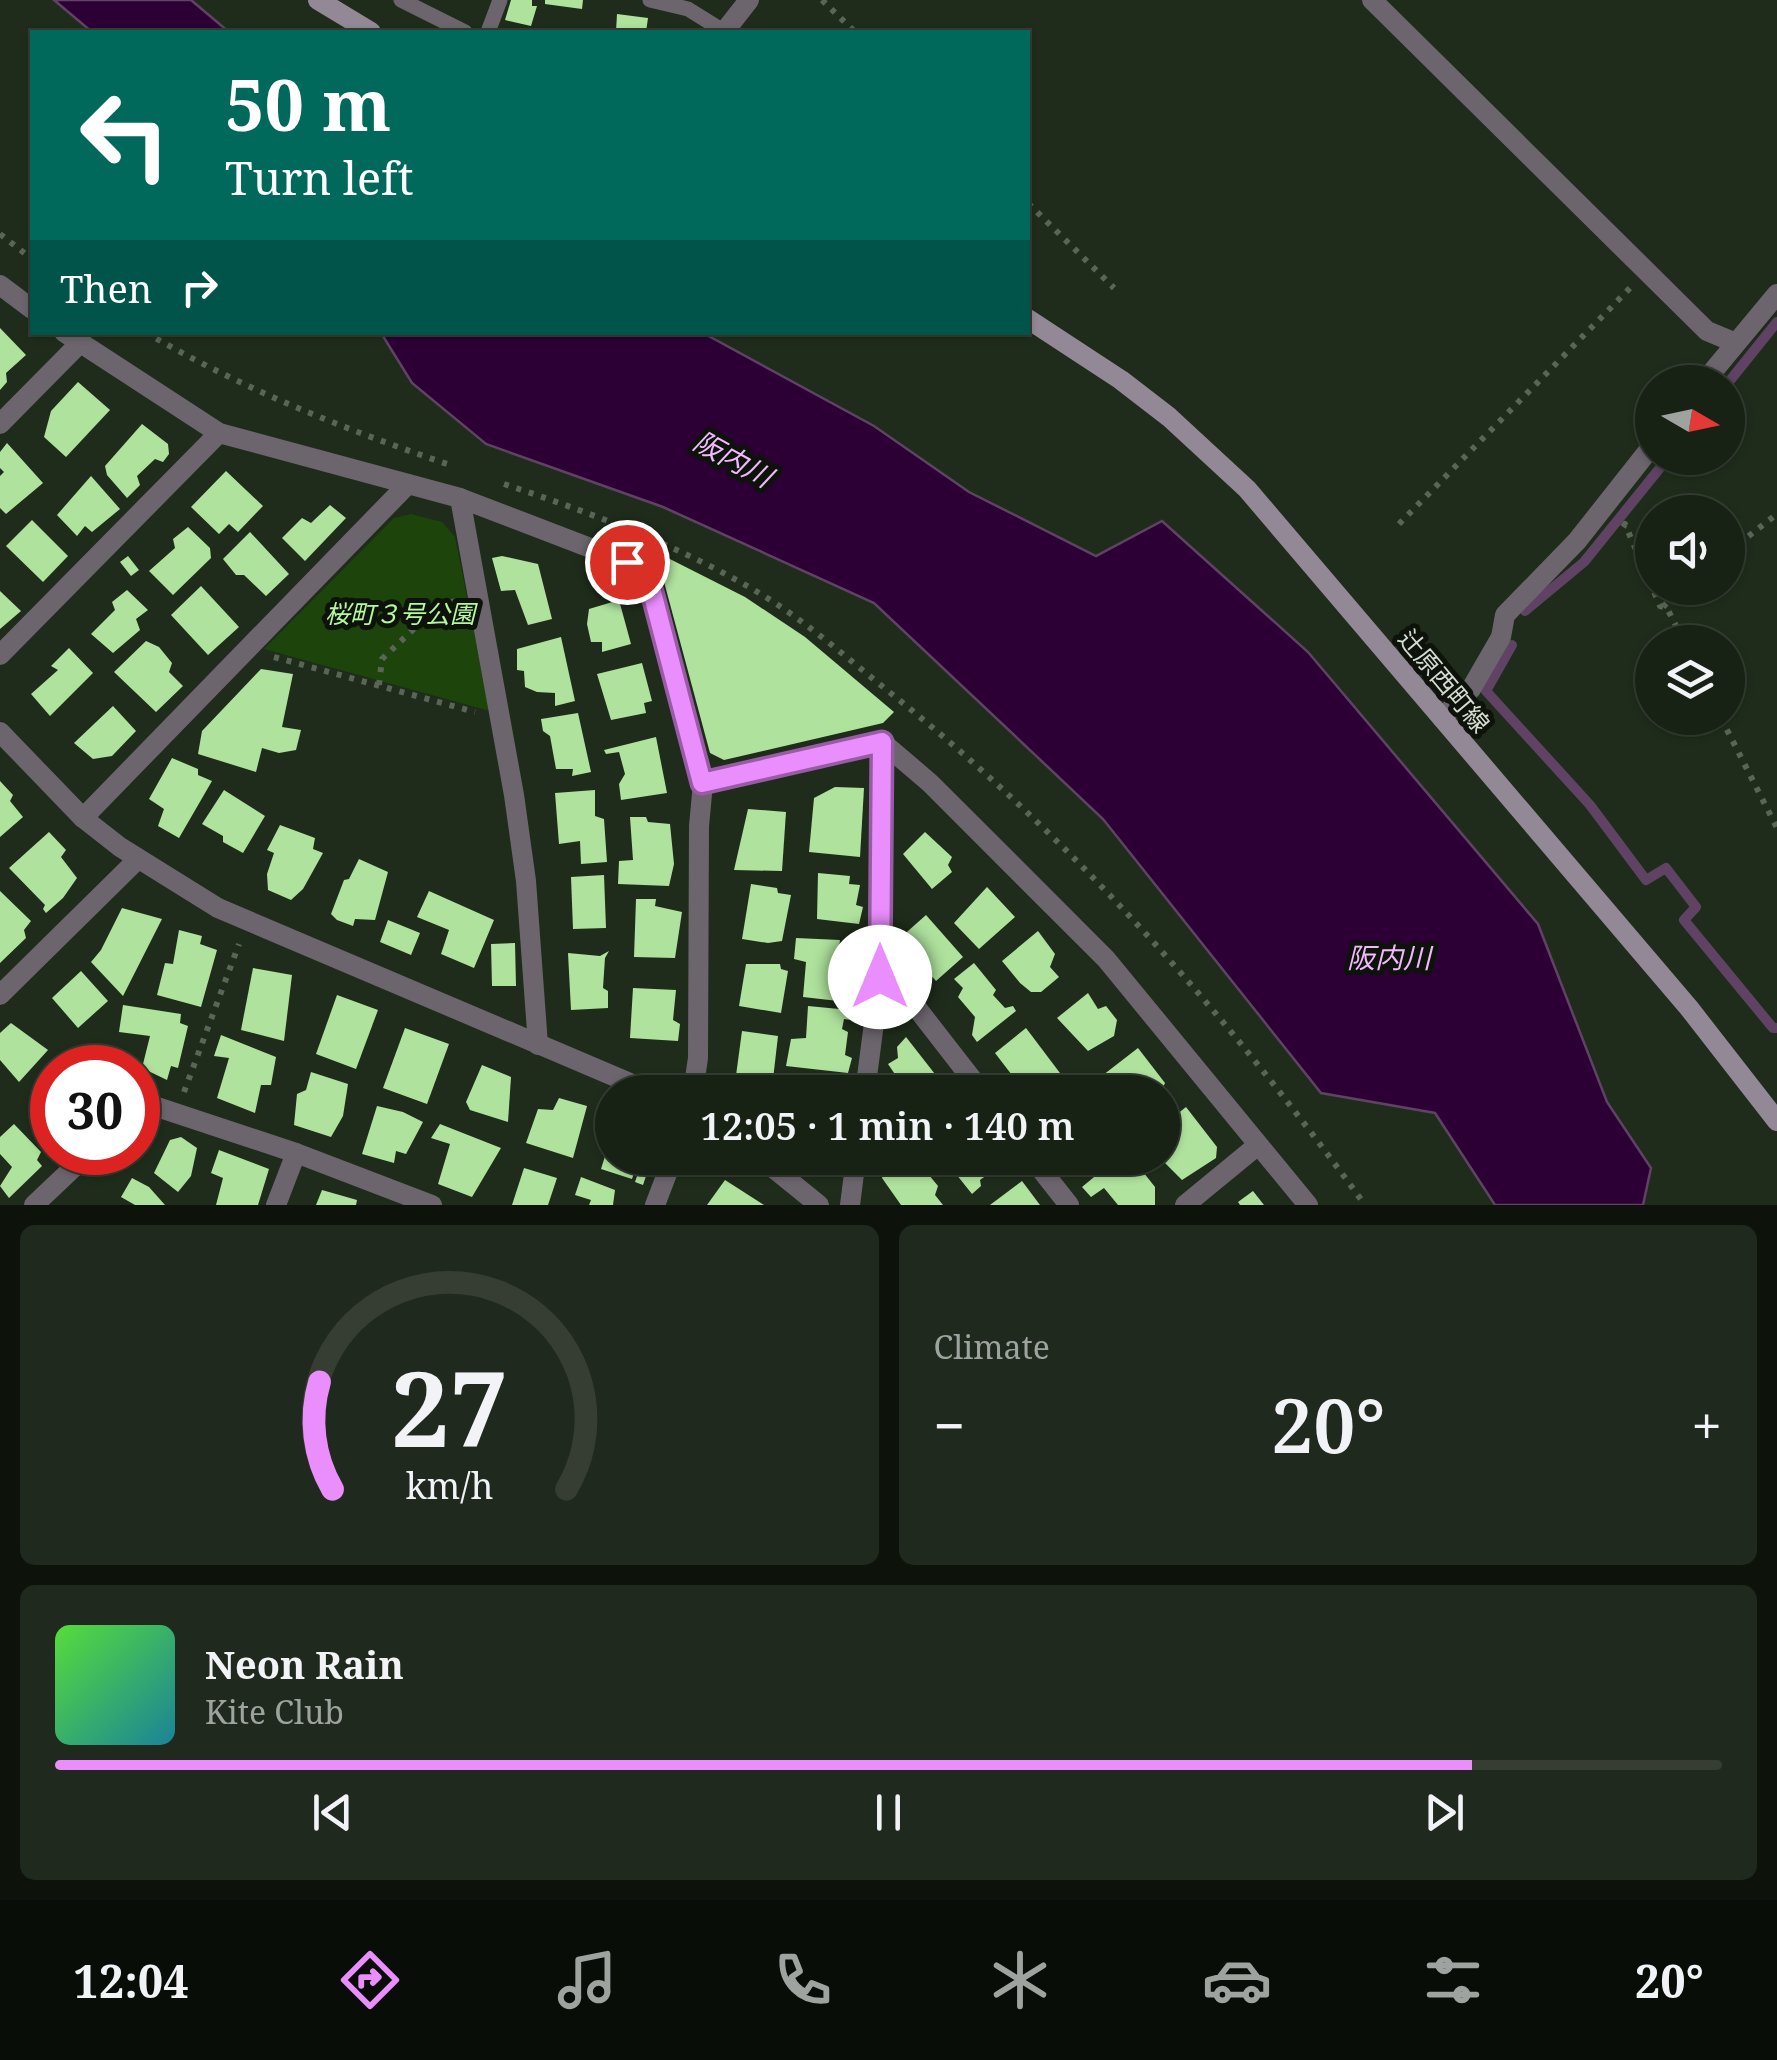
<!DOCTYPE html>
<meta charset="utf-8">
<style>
body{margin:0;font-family:"Noto Serif","Noto Sans JP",serif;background:#20291d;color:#f1f3f6;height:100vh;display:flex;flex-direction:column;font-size:38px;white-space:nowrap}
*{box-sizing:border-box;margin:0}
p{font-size:32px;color:#9ea3a0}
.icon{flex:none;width:55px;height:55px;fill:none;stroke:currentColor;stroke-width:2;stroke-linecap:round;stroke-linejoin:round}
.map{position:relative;height:1205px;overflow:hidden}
.drawer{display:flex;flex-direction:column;gap:20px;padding:20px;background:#0d120b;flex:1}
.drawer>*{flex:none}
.banner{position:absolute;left:30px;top:30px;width:1000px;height:305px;border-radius:0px;box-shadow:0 2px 8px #0004,0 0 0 2px #363e34;background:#00695c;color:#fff;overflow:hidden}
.needle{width:65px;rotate:99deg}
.buttons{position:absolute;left:1635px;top:365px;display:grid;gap:20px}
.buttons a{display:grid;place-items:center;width:110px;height:110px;border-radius:50%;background:#172114;box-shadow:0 2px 8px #0004,0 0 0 2px #363e34;font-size:50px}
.speed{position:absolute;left:30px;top:1045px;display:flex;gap:20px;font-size:50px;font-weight:700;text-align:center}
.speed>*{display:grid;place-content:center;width:130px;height:130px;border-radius:50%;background:#172114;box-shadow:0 2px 8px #0004,0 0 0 2px #363e34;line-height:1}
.speed .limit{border:15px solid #d22;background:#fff;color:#111}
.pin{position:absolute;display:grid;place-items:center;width:85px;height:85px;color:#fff;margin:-42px;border:5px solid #fff;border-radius:50%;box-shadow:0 2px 10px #0007}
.me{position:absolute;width:110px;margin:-55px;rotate:0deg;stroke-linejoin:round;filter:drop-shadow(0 0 8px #0008)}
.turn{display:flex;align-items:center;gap:35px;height:210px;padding:0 30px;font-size:45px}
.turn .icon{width:130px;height:130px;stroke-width:2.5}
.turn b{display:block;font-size:70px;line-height:85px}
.then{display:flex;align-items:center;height:95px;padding:0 30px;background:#0003;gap:20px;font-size:38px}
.big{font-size:75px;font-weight:600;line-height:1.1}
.drawer .widget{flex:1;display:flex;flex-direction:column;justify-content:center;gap:15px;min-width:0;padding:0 35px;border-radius:15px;background:#20291d}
.drawer .dial{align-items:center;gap:0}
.dial svg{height:260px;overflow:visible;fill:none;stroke:#363e34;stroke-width:7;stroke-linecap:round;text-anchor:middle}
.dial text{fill:#f1f3f6;stroke:none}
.song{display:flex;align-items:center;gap:30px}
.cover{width:120px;height:120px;border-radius:15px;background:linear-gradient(135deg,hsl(110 70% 55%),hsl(190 70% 35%))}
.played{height:10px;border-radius:5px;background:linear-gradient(90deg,#ea8dfd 85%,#363e34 85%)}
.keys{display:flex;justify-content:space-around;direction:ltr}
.heat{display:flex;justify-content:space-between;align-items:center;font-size:55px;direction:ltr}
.drawer .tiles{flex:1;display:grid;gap:20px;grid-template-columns:1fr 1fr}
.widget:last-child{grid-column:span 2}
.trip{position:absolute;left:595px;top:1075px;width:585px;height:100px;border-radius:50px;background:#172114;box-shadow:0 2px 8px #0004,0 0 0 2px #363e34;font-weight:600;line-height:100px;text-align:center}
.dock{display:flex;height:160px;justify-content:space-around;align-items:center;background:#090d08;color:#9ea3a0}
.dock .icon{width:70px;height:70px}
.dock .on{color:#ea8dfd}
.dock b{font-size:45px;color:#f1f3f6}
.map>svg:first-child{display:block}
</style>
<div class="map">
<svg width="1777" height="1205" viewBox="0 0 1777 1205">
<rect width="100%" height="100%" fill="#1f2c1b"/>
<!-- green -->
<path fill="#1d440a" d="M411,514L442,522L455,537L490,711L264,649L394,518Z"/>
<!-- water -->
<g fill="#2c0035" stroke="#5f4264" stroke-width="2.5">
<path d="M54,0H191L229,32H92Z"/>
<path d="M381,333H703L874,426L969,492L1096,556L1162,521L1308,652L1538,924L1607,1102L1651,1168L1643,1205H1495L1435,1113L1321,1093L1103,819L874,603L663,507L486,444L412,383Z"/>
</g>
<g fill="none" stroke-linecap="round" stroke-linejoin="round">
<!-- stream -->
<g stroke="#5f4264" stroke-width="10">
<path d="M1728,383L1777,322"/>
<path d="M1525,611L1584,562L1668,458"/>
<path d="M1512,645L1486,691L1590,805L1646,880L1666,868L1696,907L1684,920L1773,1028H1777"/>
</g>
</g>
<!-- building -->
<g fill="#afe29d">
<path d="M511,0H532V6H537L531,26L505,20Z"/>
<path d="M545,0H583L582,9L545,4Z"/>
<path d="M617,14L648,18L646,32H616Z"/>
<path d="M0,328L26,355L6,373L7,382L0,390Z"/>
<path d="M78,382L110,410L66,457L44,437L51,411Z"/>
<path d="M142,424L168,444L169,454L163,462L155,459L137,476L140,485L127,498L107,475L105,466Z"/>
<path d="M7,443L43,483L6,514L0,508V476L4,472L0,468V452Z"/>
<path d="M226,471L263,506L238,532L229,524L219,534L191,507Z"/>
<path d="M91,476L120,509L92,532L85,526L77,536L57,515Z"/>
<path d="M330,505L346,518L305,561L282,538L302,518L311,523Z"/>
<path d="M32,520L68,556L43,582L6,546Z"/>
<path d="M188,527L210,548L211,558L173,595L149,571L175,548L173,539Z"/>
<path d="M250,532L289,574L266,596L244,575H236L223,559Z"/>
<path d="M656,552L745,597L805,637L894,712L883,723L724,760L710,753Z"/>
<path d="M128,556L139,570L131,576L120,562Z"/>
<path d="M502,556L538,564L552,619L528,625L515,590L501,591L492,558Z"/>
<path d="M201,586L239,627L208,655L171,615Z"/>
<path d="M127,590L148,610L136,619L140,630L113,653L91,634L115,610L112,602Z"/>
<path d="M0,591L21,611L0,629Z"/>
<path d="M619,600L631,644L602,652V642H591L587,624L589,609Z"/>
<path d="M561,637L575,701L555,706V693L537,692L525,687L524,671L517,670V649Z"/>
<path d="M146,641L159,647L172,663L169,672L183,686L156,712L114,672Z"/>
<path d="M69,648L93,673L50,716L31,694L58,670L51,666Z"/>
<path d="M642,663L652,701L644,703L646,713L611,720L597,674Z"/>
<path d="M261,669L293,674L282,727L301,730L296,750L279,753L262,748L256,772L198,754L202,731Z"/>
<path d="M113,706L136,731L112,756L93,759L74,743Z"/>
<path d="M578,713L591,772L572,776L573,769H556L550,736L543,731L541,719Z"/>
<path d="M656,737L667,793L621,800L619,784L625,774L619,752L606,754L604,750Z"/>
<path d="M172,758L198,769V775L212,781L179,838L158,826L164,809L149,799Z"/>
<path d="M0,781L13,795L10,801L23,817L0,837Z"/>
<path d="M835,787L864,788L860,857L809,852L814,798Z"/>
<path d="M224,790L265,816L243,853L223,842V836L202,824Z"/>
<path d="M595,790V816L604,819L607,862L581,864L580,841L559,844L555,793Z"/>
<path d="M748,809L786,812L782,871L734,870Z"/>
<path d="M630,817H646L648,822L670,824L674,864L669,886L618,884L619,861L633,860Z"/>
<path d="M280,825L315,838L313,849L323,853L303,889L291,900L268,890L267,874L274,853L267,850Z"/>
<path d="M49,832L66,850L61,857L77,878L63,898L46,913L43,909L45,905L9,868Z"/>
<path d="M925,832L952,857L948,865L952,872L932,889L903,854Z"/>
<path d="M359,859L388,872L375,920L355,919L353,926L337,920L331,914L344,880L349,879Z"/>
<path d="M818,873L850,876L849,884L860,885L856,905L863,907L859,924L817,919Z"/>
<path d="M604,875L606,928L573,929L571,877Z"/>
<path d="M751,884L777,888L778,893L791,895L782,941L768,943L742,939Z"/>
<path d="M987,887L1015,917L979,949L954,923Z"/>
<path d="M0,891L31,921L24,930L26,938L0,963Z"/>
<path d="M429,891L494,920L474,968L441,954L449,930L417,917Z"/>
<path d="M636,899H656L655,906L682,912L675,958L634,957Z"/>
<path d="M122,908L162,919L123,996L91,962L101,950Z"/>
<path d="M926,915L963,957L936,981L899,939Z"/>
<path d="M388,920L420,933L411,955L380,942Z"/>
<path d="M179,930L202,936L200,944L217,950L201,1007L157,995L165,963L173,964Z"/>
<path d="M1038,931L1055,954L1050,967L1059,977L1041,992H1031L1020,983L1002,961Z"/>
<path d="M796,938L840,940L835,978L851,984L847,1002L803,997L806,962L794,959Z"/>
<path d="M515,943L516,986H492L491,944Z"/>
<path d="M609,951L605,958L603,988L608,991V1008L571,1010L568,953L600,956Z"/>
<path d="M974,963L996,990L993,995L1005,1008L1013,1006L1016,1011L977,1042L972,1035L975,1017L958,997L963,988L954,979Z"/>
<path d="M746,964H780L781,969L788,971L781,1013L739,1006Z"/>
<path d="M253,968L292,975L284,1041L241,1030Z"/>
<path d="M81,971L108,1001L78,1028L52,998Z"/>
<path d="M633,988L676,990L673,1020L680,1024L678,1041L630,1038Z"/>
<path d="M1088,993L1098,1009L1106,1006L1117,1020L1114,1036L1088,1051L1057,1018Z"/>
<path d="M337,995L378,1010L356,1069L316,1054Z"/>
<path d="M123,1005L181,1014L180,1023L188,1026L178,1068L171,1066L167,1080L142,1068L150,1036L119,1032Z"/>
<path d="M808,1006L860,1011L859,1021L844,1019L842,1029L848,1032L845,1055L852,1058L848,1073L786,1066L791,1039L806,1038Z"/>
<path d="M11,1023L48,1050L19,1082L0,1060V1033Z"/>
<path d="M405,1028L449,1044L427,1104L383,1088Z"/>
<path d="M1026,1028L1066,1081L1053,1092H1025L995,1053Z"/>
<path d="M742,1031L778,1036L772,1088L735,1083Z"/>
<path d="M221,1035L276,1057L271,1085H261L255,1113L217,1098L229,1058L214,1056Z"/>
<path d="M906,1037L949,1092H907L888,1064L898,1058L897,1047Z"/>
<path d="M1138,1048L1165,1083L1161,1092H1102L1094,1082Z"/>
<path d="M482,1065L511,1077L508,1122L470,1110L466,1102Z"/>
<path d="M311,1072L348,1084L343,1116L331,1137L294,1125L297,1094L306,1090Z"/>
<path d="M803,1077L843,1084L842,1092H801Z"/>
<path d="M559,1098L587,1106L573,1158L526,1143L538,1109L553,1110Z"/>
<path d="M377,1106L403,1112L423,1122L406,1154L396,1151L394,1163L362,1154Z"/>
<path d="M1186,1107L1217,1147L1216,1158L1182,1180L1162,1160L1172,1136L1162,1126Z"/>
<path d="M14,1124L41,1152L37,1160L42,1166L9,1198L0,1186L12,1167L0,1154V1137Z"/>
<path d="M440,1124L501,1148L472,1197L438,1184L450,1144L431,1138Z"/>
<path d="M612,1134V1158H639L632,1179L601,1169Z"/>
<path d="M181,1137L197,1148L191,1176L178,1192L154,1173L170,1140Z"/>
<path d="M219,1150L269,1169L258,1205H216L223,1178L211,1173Z"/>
<path d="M643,1158H652L643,1185L635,1182Z"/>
<path d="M878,1158H915L938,1186L935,1195L943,1205H901L882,1178L886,1169Z"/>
<path d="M928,1158H1002L1005,1162L980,1180L981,1186L972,1194L948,1164L938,1173Z"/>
<path d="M1117,1158H1132L1155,1187V1205H1118L1104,1188L1091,1197L1082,1187Z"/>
<path d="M524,1168L557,1178L548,1205H512Z"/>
<path d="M581,1177L615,1190L613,1205H589L591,1200L575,1195Z"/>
<path d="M132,1178L149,1187L165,1205H135L121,1197Z"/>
<path d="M725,1180L764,1205H707Z"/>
<path d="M1022,1181L1040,1205H990Z"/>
<path d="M322,1190L357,1200L356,1205H316Z"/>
<path d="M1253,1191L1264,1205H1240L1238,1202Z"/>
</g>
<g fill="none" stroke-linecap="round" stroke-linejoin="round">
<!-- path -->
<g stroke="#596556" stroke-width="6" stroke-dasharray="5 8" stroke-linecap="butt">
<path d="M822,0L855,32"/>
<path d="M1028,203L1114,288"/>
<path d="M0,234L32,259"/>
<path d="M145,332C242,389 344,429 450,465"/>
<path d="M504,484C591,513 675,544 754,590C804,619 848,659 893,695C1075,841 1228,1016 1365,1205"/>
<path d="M1399,524L1631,287"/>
<path d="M1623,527L1625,524L1660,606L1667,608L1684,642"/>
<path d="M1728,552L1777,514"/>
<path d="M1663,607L1681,588"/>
<path d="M274,657L475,712"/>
<path d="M379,685L382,659L440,604L457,601"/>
<path d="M1721,718L1777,828"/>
<path d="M184,1092L239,944"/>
</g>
<!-- service -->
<g stroke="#6d656e" stroke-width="15">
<path d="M401,0L465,32"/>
<path d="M650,0L688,9L725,32"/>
<path d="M488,32L500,0"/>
</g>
<!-- minor -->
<g stroke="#6d656e" stroke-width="20">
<path d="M1372,0L1707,331L1736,343"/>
<path d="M724,32L749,0"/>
<path d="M0,285L32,309"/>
<path d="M64,332L219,433L460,498L627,562L646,578L653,592L703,783L882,742L930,783L1106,959L1308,1205"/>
<path d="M1704,382L1777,294"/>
<path d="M0,424L79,344"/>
<path d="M460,498L514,795L526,881L538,1045"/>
<path d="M0,655L219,433"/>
<path d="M1442,718L1471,689L1501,637L1505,615L1577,541L1652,446"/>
<path d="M83,818L408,484"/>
<path d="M880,977L909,998L982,1092"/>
<path d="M0,995L138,859"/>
<path d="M693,1092L698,1058L699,826L703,783"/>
<path d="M865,1092L880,977L882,742"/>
<path d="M138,1107L142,1102L296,1153L432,1205"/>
<path d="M1032,1158L1069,1205"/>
<path d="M34,1205L90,1152"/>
<path d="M276,1205L296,1153"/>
<path d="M655,1205L673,1158"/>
<path d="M850,1205L856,1158"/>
<path d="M1185,1205L1258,1145"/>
</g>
<!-- tertiary -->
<g stroke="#6d656e" stroke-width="20">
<path d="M0,732L83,818L120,847L218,908L651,1092"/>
<path d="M761,1158L819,1205"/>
</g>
<!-- secondary -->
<g stroke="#938896" stroke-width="20">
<path d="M318,0L371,32"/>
<path d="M1028,319L1121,380L1169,417L1247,489L1689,1008L1777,1121"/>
</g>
</g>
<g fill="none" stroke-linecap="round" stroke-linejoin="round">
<!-- route casing -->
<g stroke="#985ca4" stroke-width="25">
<path id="route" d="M627,562L646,578L652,592L702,783L882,742L880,977"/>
</g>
<!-- route -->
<use href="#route" stroke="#ea8dfd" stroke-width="18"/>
</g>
<g text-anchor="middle" stroke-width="10" stroke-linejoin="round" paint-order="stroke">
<!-- park labels -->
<g font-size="25" font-style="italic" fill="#b6f89d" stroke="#0d130b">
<text x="400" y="623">桜町３号公園</text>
</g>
<!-- street labels -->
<g font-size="25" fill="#d5ddd2" stroke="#0d130b">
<text transform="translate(1444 681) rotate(50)" y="9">辻原西町線</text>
</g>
<!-- water labels -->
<g font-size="28" font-style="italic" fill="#f1b8fc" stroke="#0d130b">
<text transform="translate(733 459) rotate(29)" y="10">阪内川</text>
<text x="1389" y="968">阪内川</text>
</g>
</g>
</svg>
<div class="buttons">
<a><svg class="needle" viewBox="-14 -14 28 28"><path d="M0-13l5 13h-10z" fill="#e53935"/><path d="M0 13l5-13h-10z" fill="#9ea3a0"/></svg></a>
<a><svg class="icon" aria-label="sound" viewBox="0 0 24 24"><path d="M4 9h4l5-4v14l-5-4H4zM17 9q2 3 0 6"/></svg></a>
<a><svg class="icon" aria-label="layers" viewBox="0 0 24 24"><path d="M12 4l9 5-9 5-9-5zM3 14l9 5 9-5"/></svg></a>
</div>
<div class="speed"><div class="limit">30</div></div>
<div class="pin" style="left:627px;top:562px;background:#d93025"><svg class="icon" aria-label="arrive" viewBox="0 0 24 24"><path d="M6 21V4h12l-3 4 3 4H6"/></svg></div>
<svg class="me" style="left:880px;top:977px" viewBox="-20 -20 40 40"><circle r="19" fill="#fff"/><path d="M0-13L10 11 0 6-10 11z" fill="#ea8dfd"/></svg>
<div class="trip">12:05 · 1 min · 140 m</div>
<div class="banner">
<div class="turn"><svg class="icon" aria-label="left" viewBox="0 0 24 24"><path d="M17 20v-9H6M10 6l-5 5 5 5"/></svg><div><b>50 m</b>Turn left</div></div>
<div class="then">Then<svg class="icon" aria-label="right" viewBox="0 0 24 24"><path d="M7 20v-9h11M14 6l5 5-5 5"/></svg></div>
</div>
</div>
<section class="drawer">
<div class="tiles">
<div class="widget dial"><svg viewBox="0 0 100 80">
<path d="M14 69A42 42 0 1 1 86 69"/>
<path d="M14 69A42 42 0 0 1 10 36" stroke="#ea8dfd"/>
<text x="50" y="56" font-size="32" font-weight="700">27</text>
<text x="50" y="72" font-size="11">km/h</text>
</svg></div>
<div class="widget"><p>Climate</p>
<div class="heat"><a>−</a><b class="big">20°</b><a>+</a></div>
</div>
<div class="widget">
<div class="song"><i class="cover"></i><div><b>Neon Rain</b><p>Kite Club</p></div></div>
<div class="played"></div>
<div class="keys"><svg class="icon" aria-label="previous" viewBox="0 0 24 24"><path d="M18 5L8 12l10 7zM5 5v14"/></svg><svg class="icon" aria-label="pause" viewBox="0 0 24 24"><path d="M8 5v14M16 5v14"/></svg><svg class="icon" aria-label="next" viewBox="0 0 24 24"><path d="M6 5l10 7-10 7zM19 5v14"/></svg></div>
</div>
</div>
</section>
<nav class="dock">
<b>12:04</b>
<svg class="icon on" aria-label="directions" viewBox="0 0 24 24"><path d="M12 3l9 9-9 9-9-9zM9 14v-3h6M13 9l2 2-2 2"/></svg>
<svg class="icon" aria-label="music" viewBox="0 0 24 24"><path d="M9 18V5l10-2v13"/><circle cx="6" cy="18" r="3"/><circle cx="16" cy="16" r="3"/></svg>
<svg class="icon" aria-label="phone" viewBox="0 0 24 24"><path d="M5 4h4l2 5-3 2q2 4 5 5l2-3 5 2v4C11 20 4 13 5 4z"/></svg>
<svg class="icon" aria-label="climate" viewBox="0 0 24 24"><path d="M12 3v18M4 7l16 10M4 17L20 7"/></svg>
<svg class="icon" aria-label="car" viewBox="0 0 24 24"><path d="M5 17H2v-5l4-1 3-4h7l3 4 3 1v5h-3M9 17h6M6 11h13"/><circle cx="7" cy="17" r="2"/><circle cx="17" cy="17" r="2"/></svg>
<svg class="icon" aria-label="filters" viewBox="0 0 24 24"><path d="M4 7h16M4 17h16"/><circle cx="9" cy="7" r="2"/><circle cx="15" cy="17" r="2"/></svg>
<b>20°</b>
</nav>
